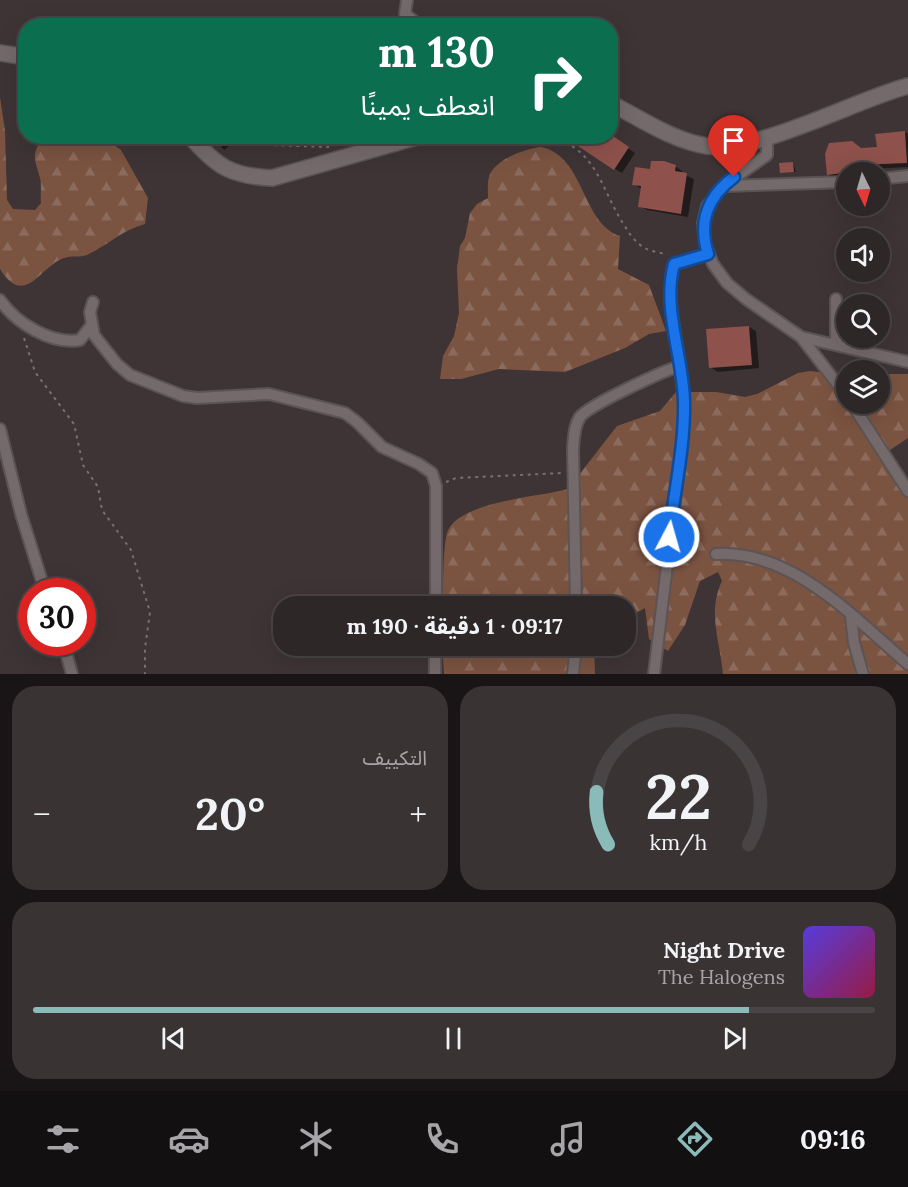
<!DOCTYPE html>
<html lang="ar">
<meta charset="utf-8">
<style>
body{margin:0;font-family:Lora,"Noto Sans Arabic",serif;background:#3a3334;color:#f1f3f6;direction:rtl;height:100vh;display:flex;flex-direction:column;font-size:22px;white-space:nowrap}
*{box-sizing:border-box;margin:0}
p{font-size:20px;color:#a7a5a8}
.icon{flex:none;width:33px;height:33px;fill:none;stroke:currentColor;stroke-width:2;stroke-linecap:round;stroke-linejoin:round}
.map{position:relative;height:674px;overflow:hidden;direction:ltr}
.drawer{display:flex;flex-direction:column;gap:12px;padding:12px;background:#191516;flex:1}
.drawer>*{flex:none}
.top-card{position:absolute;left:18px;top:18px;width:600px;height:126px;border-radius:24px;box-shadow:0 6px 24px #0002,0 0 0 2px #494445;direction:rtl;background:#0b6e4f;color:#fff;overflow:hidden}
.needle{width:39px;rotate:175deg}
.buttons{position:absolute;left:836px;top:162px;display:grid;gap:12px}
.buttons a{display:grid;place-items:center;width:54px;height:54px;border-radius:50%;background:#2e2728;box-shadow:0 6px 24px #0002,0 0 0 2px #494445;font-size:30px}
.speed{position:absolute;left:18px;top:578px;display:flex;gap:12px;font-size:30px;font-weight:700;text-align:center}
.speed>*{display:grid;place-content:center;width:78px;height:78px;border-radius:50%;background:#2e2728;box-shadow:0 6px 24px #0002,0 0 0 2px #494445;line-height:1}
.speed .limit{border:9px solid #d22;background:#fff;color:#111}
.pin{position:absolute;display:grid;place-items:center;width:51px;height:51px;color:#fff;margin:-62px -26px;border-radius:50% 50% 50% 0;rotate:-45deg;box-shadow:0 0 6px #0007}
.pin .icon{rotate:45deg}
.me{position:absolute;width:66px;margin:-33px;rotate:6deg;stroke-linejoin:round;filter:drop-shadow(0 0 4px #0008)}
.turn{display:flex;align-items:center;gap:21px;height:126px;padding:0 24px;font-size:27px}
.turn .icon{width:78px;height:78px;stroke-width:2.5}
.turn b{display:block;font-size:42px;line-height:51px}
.big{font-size:45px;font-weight:700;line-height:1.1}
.drawer .card{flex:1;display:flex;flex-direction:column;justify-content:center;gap:9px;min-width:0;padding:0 21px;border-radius:24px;background:#3a3334}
.drawer .dial{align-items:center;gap:0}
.dial svg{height:156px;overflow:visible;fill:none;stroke:#494445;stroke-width:7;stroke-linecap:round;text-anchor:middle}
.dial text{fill:#f1f3f6;stroke:none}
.song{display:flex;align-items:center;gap:18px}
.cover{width:72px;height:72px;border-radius:9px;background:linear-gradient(135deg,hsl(250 70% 55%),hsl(340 70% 35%))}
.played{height:6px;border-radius:3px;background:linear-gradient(90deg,#8bbbb9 85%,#494445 85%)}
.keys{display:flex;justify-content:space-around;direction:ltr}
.heat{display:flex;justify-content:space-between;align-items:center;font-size:33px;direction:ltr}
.drawer .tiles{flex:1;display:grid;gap:12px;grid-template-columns:1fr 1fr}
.card:last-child{grid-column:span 2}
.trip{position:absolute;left:273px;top:596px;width:363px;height:60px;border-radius:24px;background:#2e2728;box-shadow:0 6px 24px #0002,0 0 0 2px #494445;font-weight:700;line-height:60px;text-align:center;direction:rtl}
.tabs{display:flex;height:96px;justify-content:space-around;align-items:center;background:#121010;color:#a7a5a8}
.tabs .icon{width:42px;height:42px}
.tabs .active{color:#8bbbb9}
.tabs b{font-size:27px;color:#f1f3f6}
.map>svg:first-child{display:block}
</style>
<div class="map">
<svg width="908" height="674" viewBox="0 0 908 674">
<defs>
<pattern id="forest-firs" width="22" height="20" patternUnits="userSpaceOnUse" patternTransform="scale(1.5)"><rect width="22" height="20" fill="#7b5341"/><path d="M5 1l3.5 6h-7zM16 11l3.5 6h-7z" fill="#8d6b5c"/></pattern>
</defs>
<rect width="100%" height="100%" fill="#3e3435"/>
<!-- forest -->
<g fill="url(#forest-firs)">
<path d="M0,97L5,131L7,200L13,209L35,210L41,203C40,195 42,185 40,178C35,159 30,155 44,137H103L121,150L148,198L145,224C122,230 108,245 87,255C80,258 71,255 64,258C40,266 25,309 0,269Z"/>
<path d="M541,147C585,156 581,223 620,236L618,269L649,285L666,331L649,334L625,348L565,372L499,369L461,379H440L443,356L454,336L459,313L457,269L460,246L465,238L470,213L477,204L488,198C488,191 487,180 490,174C498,158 525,149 541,147Z"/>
<path d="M810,371L846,375V404H879V374H908V438L887,452L908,483V674H723C720,641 707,612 722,581L718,572L700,581L685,625L668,651L649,639L645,608L626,619V606H443C443,589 443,547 447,533C457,501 541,497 568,489L617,426L660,411L676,392H716L745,397L757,394L798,373Z"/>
<path d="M442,645H594L595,674H444Z"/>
</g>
<!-- shadow -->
<g fill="#0007">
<path d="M905,132L908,134V167L866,169L867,172H846V177L835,178L828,174L863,150L878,148Z"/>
<path d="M212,136H230L234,142L224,150Z"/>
<path d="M610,136L635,153L622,173L615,169Z"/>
<path d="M793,163L796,172H781Z"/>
<path d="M675,166L682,171V174L694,179L688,217L647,210L639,206L642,189L633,184L651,171Z"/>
<path d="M749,327L756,331L759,368L718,372L710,367Z"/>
</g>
<!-- building -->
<g fill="#8e514b">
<path d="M905,131L907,163L859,165L860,171L827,175L825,154L829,143L852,141L861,148L877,147L875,134Z"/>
<path d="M563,136H613L629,147L614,170Z"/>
<path d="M651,161H664L676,165L675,171L687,173L681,214L638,207L641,186L632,185L635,167L650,169Z"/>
<path d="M793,162L794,172L780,173L779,163Z"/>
<path d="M749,326L752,365L709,368L706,329Z"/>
</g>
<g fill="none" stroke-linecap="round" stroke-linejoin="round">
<!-- street casing -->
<g stroke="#5b5354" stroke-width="14">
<g id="street">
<path d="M407,0L405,14L420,26"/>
<path d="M767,137V155L723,186L707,206L703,223L705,244L713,264L727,283L746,299L801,337L908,362"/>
<path d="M879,179L908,176"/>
<path d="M723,186L846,182"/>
<path d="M0,300C16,323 51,345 80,340L90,327"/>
<path d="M93,302L90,312L94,335L117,364L130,375L183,396L197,398L269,394L345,413L357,422L382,447L419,464L432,473L436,486V606"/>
<path d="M801,337L846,395"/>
<path d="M836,344V299"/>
<path d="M852,404L908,491"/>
<path d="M0,429L21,514L45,591"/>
<path d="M716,554C793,550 854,618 908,664"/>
<path d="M576,606L573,448C574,438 574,426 580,417C589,405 663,371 680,366C676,334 665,296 674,264L708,254"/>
<path d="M851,616L854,643L863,674"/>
<path d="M63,642L72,674"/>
<path d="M435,674V645"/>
<path d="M573,674L576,645"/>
<path d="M654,674L684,424V400L680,366"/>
</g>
</g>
<!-- secondary casing -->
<g stroke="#5b5354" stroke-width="18">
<g id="secondary">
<path d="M0,53L26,57"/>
<path d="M610,103C640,118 673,141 707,146C758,153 855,100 908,86"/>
<path d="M190,136C217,167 231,176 272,178L420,136"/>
</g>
</g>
<!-- path -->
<g stroke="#786f70" stroke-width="2" stroke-dasharray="3 4.5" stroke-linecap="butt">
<path d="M544,136C598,145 600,190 626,228C630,235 637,244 645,248C651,252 660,252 667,255"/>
<path d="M435,137L453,142L467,138L492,143L541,136"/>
<path d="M245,138L268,145L329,147"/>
<path d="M24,338L35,372L74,424L83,465L98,487L102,510L131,550L150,612L145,648V674"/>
<path d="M446,482L456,478L563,473"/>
</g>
<!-- street -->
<use href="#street" stroke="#756a6b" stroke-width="10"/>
<!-- secondary -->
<use href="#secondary" stroke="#756a6b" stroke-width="15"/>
</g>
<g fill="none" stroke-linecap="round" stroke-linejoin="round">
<!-- route casing -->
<g stroke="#114b97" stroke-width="15">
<path id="route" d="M669,537C674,493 685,446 684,401C683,356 662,308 674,264L708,254C698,222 707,197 734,177"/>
</g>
<!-- route -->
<use href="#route" stroke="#1a73e8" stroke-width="10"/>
</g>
</svg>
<div class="buttons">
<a><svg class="needle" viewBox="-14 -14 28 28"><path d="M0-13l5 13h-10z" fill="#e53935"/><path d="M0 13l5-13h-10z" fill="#a7a5a8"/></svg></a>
<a><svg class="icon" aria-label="sound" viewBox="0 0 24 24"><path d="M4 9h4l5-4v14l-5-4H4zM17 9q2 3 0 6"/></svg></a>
<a><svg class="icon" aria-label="search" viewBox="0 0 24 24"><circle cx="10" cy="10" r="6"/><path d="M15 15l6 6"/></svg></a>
<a><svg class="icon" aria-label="layers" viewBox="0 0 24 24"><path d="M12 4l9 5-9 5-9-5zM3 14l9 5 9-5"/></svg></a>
</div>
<div class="speed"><div class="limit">30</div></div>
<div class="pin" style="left:734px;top:177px;background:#d93025"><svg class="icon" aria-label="arrive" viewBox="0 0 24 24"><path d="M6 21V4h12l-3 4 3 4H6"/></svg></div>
<svg class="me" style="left:669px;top:537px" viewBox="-20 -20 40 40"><circle r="17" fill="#1a73e8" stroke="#fff" stroke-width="3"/><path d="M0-11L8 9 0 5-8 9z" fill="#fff"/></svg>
<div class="trip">09:17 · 1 دقيقة · 190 m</div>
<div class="top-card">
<div class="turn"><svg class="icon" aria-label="right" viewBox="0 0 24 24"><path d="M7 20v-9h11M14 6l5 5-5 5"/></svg><div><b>130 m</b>انعطف يمينًا</div></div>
</div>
</div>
<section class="drawer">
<div class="tiles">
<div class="card dial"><svg viewBox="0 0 100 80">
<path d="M14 69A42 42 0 1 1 86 69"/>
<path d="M14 69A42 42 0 0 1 8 42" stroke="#8bbbb9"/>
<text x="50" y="56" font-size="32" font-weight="700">22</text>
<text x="50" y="72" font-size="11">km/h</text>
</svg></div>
<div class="card"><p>التكييف</p>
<div class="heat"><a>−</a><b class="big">20°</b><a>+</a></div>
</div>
<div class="card">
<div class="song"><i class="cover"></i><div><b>Night Drive</b><p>The Halogens</p></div></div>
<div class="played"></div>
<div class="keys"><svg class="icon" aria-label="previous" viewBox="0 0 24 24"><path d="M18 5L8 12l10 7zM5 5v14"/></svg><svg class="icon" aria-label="pause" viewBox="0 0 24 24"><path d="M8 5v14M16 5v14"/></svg><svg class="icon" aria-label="next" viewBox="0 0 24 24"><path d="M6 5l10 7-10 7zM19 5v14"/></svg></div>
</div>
</div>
</section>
<nav class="tabs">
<b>09:16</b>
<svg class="icon active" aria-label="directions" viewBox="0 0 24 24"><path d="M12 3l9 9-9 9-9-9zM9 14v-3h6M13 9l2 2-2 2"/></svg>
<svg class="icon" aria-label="music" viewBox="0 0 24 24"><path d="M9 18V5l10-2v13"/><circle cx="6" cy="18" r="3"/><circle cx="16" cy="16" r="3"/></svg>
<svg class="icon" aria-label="phone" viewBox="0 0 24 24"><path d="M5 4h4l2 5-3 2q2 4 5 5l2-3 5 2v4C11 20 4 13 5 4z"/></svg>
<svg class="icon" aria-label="climate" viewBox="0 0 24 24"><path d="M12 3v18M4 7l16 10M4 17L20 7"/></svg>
<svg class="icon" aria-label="car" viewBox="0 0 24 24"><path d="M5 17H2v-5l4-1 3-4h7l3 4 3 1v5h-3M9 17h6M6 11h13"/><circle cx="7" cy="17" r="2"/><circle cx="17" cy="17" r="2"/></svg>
<svg class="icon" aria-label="filters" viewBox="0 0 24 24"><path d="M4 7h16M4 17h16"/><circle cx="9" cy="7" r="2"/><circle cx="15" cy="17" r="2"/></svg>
</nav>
